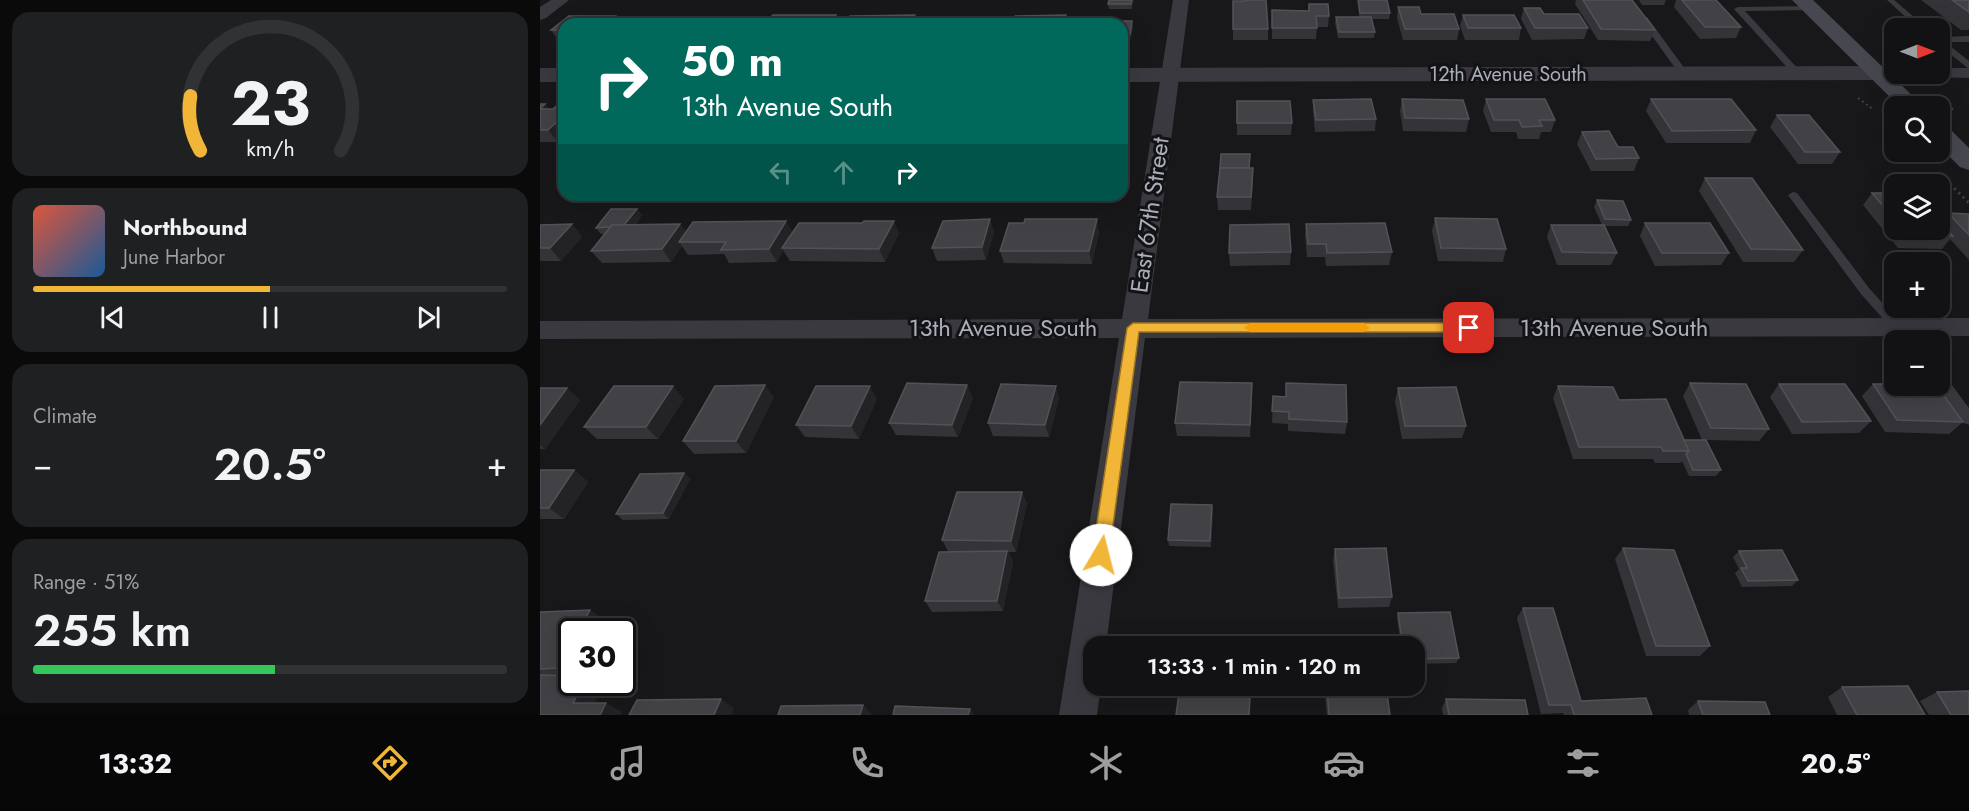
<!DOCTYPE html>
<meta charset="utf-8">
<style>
body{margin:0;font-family:Jost,sans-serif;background:#1f2022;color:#f1f3f6;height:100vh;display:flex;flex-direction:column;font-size:22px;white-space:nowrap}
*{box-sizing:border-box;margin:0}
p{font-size:20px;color:#9c9ea0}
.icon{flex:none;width:33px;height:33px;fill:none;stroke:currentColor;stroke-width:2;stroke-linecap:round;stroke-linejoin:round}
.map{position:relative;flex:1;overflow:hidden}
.drawer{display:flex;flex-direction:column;gap:12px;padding:12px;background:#0a0a0b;width:540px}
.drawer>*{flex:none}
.guide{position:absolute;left:18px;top:18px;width:570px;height:183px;border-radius:18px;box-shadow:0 6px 24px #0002,0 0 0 2px #313234;background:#00695c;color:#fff;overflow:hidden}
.needle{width:39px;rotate:90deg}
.controls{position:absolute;left:1344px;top:18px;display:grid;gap:12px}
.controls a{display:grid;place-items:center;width:66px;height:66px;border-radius:12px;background:#121214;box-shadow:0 6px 24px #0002,0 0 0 2px #313234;font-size:30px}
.speed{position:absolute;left:18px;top:618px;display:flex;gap:12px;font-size:30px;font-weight:700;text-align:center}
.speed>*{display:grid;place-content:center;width:78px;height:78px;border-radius:50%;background:#121214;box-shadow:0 6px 24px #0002,0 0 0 2px #313234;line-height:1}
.speed .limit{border:3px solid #111;border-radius:9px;background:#fff;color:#111}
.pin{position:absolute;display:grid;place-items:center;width:51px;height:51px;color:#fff;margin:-26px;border-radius:12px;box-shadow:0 3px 9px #0006}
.me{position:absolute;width:66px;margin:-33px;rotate:8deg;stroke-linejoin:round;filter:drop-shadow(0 0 4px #0008)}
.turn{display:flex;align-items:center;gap:21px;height:126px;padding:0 24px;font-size:27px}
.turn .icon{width:78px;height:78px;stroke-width:2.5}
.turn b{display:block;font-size:42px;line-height:51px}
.lanes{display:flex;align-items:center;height:57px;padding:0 24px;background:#0003;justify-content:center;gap:30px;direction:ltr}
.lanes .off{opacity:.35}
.big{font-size:45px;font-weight:600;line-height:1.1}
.drawer .card{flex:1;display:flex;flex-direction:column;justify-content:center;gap:9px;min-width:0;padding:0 21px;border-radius:18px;background:#1f2022}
.drawer .dial{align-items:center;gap:0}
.dial svg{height:156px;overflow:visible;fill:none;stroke:#313234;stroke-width:7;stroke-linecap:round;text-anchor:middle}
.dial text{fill:#f1f3f6;stroke:none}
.song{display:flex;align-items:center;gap:18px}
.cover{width:72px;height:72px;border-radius:9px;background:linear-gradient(135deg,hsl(10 70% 55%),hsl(210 70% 35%))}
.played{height:6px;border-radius:3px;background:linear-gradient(90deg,#f1b638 50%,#313234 50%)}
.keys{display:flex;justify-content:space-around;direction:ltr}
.heat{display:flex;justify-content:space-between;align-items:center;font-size:33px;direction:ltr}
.charge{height:9px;border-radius:4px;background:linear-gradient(90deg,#34c759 51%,#313234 0)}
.trip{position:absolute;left:543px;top:636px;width:342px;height:60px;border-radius:18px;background:#121214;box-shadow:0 6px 24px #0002,0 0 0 2px #313234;font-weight:600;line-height:60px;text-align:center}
.dock{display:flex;height:96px;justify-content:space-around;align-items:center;background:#070708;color:#9c9ea0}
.dock .icon{width:42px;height:42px}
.dock .active{color:#f1b638}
.dock b{font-size:27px;color:#f1f3f6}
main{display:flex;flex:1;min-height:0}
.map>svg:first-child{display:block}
</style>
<main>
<section class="drawer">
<div class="card dial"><svg viewBox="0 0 100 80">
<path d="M14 69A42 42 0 1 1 86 69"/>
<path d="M14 69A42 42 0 0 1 9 41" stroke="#f1b638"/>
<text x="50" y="56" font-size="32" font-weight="700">23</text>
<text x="50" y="72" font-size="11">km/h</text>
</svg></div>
<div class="card">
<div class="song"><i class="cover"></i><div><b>Northbound</b><p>June Harbor</p></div></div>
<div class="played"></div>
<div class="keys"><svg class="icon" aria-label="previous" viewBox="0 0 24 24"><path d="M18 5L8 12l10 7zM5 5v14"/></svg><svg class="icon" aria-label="pause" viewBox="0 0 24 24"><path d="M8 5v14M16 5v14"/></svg><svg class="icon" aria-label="next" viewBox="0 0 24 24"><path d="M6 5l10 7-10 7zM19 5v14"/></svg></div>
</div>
<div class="card"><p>Climate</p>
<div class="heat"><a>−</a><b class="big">20.5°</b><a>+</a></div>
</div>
<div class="card"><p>Range · 51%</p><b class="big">255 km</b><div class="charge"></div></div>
</section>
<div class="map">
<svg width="1429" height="715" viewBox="0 0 1429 715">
<rect width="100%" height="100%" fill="#18181a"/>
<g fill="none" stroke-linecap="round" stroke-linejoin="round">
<!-- path-far1 -->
<g stroke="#3f4046" stroke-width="2" stroke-dasharray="2 3" stroke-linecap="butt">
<path d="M1403,96L1413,110"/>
<path d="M1318,98L1334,110"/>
<path d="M1347,120L1352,126"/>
</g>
<!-- path -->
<g stroke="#3f4046" stroke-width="3" stroke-dasharray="2 4" stroke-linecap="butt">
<path d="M1351,124L1354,128"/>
<path d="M1378,152L1386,159"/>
<path d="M1410,184L1429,203"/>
</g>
<!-- service -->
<g fill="#39393f" fill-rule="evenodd">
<path d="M1347,0H1354L1387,28H1378Z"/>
<path d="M1274,6L1275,8L1271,10L1205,11L1260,71V75H1254L1194,9L1198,7Z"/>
<path d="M1101,17H1107L1148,73L1146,75H1140L1100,19Z"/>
<path d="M1429,36V42H1405L1429,61V69L1400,46V37Z"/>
<path d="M1253,192L1257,193L1329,288L1375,340H1362L1321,294L1248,195Z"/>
<path d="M1400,375L1405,376L1429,408V425L1424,423L1396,386H1400Z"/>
</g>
<!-- minor -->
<g fill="#39393f" fill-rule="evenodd">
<path d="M11,0H29L6,18L0,20V7Z"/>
<path d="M633,0H649L608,319L1429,318V336L605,338L566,646H554V686H561L557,715H519L579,338L0,339V321L582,319Z"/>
<path d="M1400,68H1429V78L1394,77L1391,74H1400Z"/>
</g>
<!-- tertiary -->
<g fill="#39393f" fill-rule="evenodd">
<path d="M1338,66L1346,68L1349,73L1346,78L1338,80L582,82V68Z"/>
<rect x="0" y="68" width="24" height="14"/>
</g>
<!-- secondary -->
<g fill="#47484f" fill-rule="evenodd">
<path d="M1252,0H1273L1383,106H1359Z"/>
<path d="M1400,126L1409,128L1429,148V170L1420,167L1400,147Z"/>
</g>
</g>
<!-- wall -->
<g fill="#343438">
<path d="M594,0L592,9H569L568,4Z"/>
<path d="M818,0H847L850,13L849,19H831L835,32L834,38H798L795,23L796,17H819Z"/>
<path d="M1036,0H1092L1115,30L1110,41L1058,40L1035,4Z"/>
<path d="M1099,0H1126L1124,5H1102Z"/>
<path d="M1136,0H1176L1201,27L1196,38L1160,39L1134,7Z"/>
<path d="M1381,0H1429V30H1421Z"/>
<path d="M693,1L728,29V40H693Z"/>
<path d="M769,4L789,16L788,27H777L776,39H732V10L768,11Z"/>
<path d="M858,7L919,29L917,40H863L857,18Z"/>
<path d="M984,8L1048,28L1044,39L992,40L981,19Z"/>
<path d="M923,15L981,28L979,40H925L920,26Z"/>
<path d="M592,21L593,27L590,41H582V24Z"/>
<path d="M24,24V41H19L11,30Z"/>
<path d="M862,99L929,119L926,132L863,131L860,111Z"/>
<path d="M946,99L1015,120L1011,132H1001L999,139H978L976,132H951L943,111Z"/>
<path d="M1111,99L1216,130L1210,143H1126L1106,111Z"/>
<path d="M773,100L836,119L835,131L775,132L773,112Z"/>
<path d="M697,101L752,123L751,135H697Z"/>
<path d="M24,102V136L18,142H0V104L9,109H13Z"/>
<path d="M1237,115L1300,152L1292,164H1258L1230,127Z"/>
<path d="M1042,132L1099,158L1094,171H1051L1037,144Z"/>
<path d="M709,168L713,181L711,210H678L677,197Z"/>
<path d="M1165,178L1263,250L1254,262H1203L1159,191Z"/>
<path d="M1332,193H1354V230H1400L1401,223L1408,213L1429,214V260L1410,239L1402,249L1358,248L1323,205Z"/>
<path d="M520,195H552L551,199H521Z"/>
<path d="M1057,200L1091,220L1088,226H1065L1077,253L1071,265H1017L1007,237L1011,225H1062L1054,207Z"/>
<path d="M97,209L102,215L95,225L140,224L146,232L359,233L345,262L250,261L243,250L237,262L189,263L184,254L148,255L142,246L131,262L62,263L51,251L64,234H61L56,228Z"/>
<path d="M895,218L966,249L963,262L898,261L892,231Z"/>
<path d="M450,219L454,232L446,260L397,261L392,248Z"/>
<path d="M1105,223L1189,253L1181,265L1115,266L1100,236Z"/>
<path d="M32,224L42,237L21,261H0V225Z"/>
<path d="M766,224L852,252L849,265L786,266L785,257H767L765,236Z"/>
<path d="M559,232L552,264L464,263L460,251Z"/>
<path d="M751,252L750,265L690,266L689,253Z"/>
<path d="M1150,383L1229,429L1219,441L1166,440L1181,470L1176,476H1149L1142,461L1140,463H1115L1113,459H1033L1013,398L1018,386L1079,400L1144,440H1162L1143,396Z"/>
<path d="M1239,384L1331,421L1319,433L1252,434L1230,397Z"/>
<path d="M1333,384L1423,422L1409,434L1345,432L1322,396Z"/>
<path d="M0,388L40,400L5,449H0Z"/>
<path d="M858,388L926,426L922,438L862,439L855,401Z"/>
<path d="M712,396L710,437L637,436L635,423Z"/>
<path d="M733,396L807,422L805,434L748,431V424L732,423Z"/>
<path d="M234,397L206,453L154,454L143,441Z"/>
<path d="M433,398L418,437L356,435L349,423Z"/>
<path d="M519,398L509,437L453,436L448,423Z"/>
<path d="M144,399L118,439H57L44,427Z"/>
<path d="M337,399L319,439L265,437L256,425Z"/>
<path d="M0,470H34L48,482L24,519H0Z"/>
<path d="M144,473L150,479L129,519L83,520L76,514Z"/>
<path d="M482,492L487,504L476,552H468L473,562L463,611L392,612L385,601L457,551H408L402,540Z"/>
<path d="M673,511L671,547L629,546L628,540Z"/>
<path d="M1083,548L1170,646L1160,656H1106L1075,559Z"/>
<path d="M795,549L852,597L849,607L798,608L793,560Z"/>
<path d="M1199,551L1258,580L1252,586L1202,587L1195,573L1199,569L1193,557Z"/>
<path d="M983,608L1041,701L1112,715H1024L1023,713L1001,714L977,618Z"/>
<path d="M50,610L65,621L59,632H32V682H58L64,686L54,703L82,712L0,715V612Z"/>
<path d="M858,613L919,658L916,663L874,664V646H861L857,618Z"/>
<path d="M787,687L850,715H787L785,696Z"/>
<path d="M1302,687L1385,715H1297L1288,697Z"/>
<path d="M1397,692L1429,715H1389L1380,701Z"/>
<path d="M906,699L988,715H903L902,708Z"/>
<path d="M1158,701L1230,715H1149L1148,710Z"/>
</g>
<!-- shaded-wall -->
<g fill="#232326">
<path d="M592,0H594L592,9L591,4Z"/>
<path d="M296,15L300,24H289Z"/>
<path d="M375,15L378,24H370Z"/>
<path d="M526,15L528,24H524Z"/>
<path d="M75,16L80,24H65Z"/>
<path d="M409,18L411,24H406Z"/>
<path d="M592,21L593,27L590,41V35Z"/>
<path d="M5,104L14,116L0,109Z"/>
<path d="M20,119L24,124V136L18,142L8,130Z"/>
<path d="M97,209L102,215L87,234L82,227Z"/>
<path d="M450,219L454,232L446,260L442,247Z"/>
<path d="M557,219L559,232L552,264L549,251Z"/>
<path d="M246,221L253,233L242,248L243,250L237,262L229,249Z"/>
<path d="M354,221L359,233L345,262L339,249Z"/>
<path d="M32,224L42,237L21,261L10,248Z"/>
<path d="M140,224L149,236L139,242L142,246L131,262L122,249Z"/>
<path d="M225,385L234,397L206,453L196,441Z"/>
<path d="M427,385L433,398L418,437L412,425Z"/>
<path d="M133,386L144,399L118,439L106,427Z"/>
<path d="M330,386L337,399L319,439L311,426Z"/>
<path d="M516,386L519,398L509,437L505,425Z"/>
<path d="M27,388L40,400L5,449L0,445V425Z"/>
<path d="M34,470L48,482L24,519L9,508Z"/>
<path d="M144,473L150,479L129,519L123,513Z"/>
<path d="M482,492L487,504L476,552L471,541Z"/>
<path d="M672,505L673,511L671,547L670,541Z"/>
<path d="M467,551L473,562L463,611L457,601Z"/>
<path d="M50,610L65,621L59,632H38Z"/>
<path d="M32,644V676L18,668Z"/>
<path d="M45,682H58L64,686L50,712L33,703Z"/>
<path d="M181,699L194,708L191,715H174Z"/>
<path d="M66,703L82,712L81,715H60Z"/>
<path d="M323,705L332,714V715H320Z"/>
<path d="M430,709L435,715H428Z"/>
</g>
<!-- building -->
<g fill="#414146" stroke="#515258" stroke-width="1.5">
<path d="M569,0H592L591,4H568Z"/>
<path d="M706,0H726L728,29H693V1H706Z"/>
<path d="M818,0H847L850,13H820Z"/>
<path d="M1043,0H1092L1115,30L1061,29Z"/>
<path d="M1142,0H1176L1201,27H1165Z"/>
<path d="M1412,0H1429V12Z"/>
<path d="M769,4H788L789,16H776L777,28H732V10L769,11Z"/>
<path d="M858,7H879L881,14H914L919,29H865Z"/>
<path d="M984,8H1000L1004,14H1039L1048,28H995Z"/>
<path d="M233,15H296L289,24H224Z"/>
<path d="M375,15L370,24H303L310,16Z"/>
<path d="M526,15L524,24H471L475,16Z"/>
<path d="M923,15H974L981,28H928Z"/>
<path d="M29,16H75L65,24H24V30H11Z"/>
<path d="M796,17H831L835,32H799Z"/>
<path d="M395,18H409L406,24H392Z"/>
<path d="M150,20L147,24H115L118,21Z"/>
<path d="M85,21H107L103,24H81Z"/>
<path d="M419,21H452L451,24H417Z"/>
<path d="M559,21H592L590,35H582V24H558Z"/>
<path d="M186,22L221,23L220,24H184Z"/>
<path d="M831,99L836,119L776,120L773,100Z"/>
<path d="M862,99L923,100L929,119L865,118Z"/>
<path d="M946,99H1005L1015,120H999L1002,126L982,127L979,120H954Z"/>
<path d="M1111,99H1191L1216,130L1132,131Z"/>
<path d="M697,101H750L752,123H697Z"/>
<path d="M21,102H24V119H20L8,130H0V104H5L0,109H13Z"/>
<path d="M1237,115H1269L1300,152H1265Z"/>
<path d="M1069,131L1078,147H1093L1099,158L1056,159L1042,132Z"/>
<path d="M681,154H710L709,168H680Z"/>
<path d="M680,168H713L711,197H677Z"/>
<path d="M1165,178H1212L1263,250L1211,249Z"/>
<path d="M1332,193H1354V219Z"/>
<path d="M1057,200L1083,201L1091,220L1065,219Z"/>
<path d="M71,209H97L84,225H72L70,227L56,228Z"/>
<path d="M1408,213L1429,214V235Z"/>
<path d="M895,218L957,219L966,249L901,248Z"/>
<path d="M450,219L442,247L392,248L403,221Z"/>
<path d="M485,219H557L549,251H460L469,223H484Z"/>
<path d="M246,221L229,249L181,250L186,242H139L153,222Z"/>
<path d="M324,221H354L339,249L242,248L259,223H322Z"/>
<path d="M1400,221L1413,236L1368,235L1363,230H1400Z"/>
<path d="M845,223L852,252L787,253L786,244H768L766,224Z"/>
<path d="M1105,223H1170L1189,253H1122Z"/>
<path d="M32,224L10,248H0V225Z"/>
<path d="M140,224L122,249L51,251L72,225Z"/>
<path d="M749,224L751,252L689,253L690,225Z"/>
<path d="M1011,225H1064L1077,253L1022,252Z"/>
<path d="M640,382L712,383L710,425L635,423Z"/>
<path d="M367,383L427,385L412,425L349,423Z"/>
<path d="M746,383L806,385L807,422L749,419V412L732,411L733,396L746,397Z"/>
<path d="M1150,383L1206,384L1229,429L1171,428Z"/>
<path d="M461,384L516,386L505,425L448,423Z"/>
<path d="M1239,384H1305L1331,421L1262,422Z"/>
<path d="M1333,384H1354V386H1397L1423,422L1357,420Z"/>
<path d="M225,385L196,441H143L175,386Z"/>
<path d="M74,386H133L106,427H44Z"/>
<path d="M276,386H330L311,426L256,425Z"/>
<path d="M1018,386L1073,387L1079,400L1126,399L1149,451H1123L1121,447H1039Z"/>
<path d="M916,387L926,426H865L858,388Z"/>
<path d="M0,388H27L0,425Z"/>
<path d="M1144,440H1166L1181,470H1153L1146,454L1149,451Z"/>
<path d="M0,470H34L9,508H0Z"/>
<path d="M144,473L123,513L76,514L100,474Z"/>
<path d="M417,492H482L471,541L402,540Z"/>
<path d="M631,504L672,505L670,541L628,540Z"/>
<path d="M846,548L852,597L799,598L795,549Z"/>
<path d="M1083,548L1134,550L1170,646H1116Z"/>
<path d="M1242,550L1258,580L1208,581L1201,568H1207L1199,551Z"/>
<path d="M467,551L457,601H385L399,552Z"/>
<path d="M983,608H1013L1041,701L1106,698L1112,715H1034L1031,705H1009Z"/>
<path d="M50,610L38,632H32V644L18,668L0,669V612Z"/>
<path d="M910,612L919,658L874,659V646H863L858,613Z"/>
<path d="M0,675L32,676V682H45L33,703H66L60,715H0Z"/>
<path d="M846,686L850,715H789L787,687Z"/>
<path d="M1368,686L1385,715H1317L1302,687Z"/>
<path d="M1429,691V715H1411L1397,692Z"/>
<path d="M639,693L710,695L709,715H636Z"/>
<path d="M181,699L174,715H89L97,700Z"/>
<path d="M906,699L985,700L988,715H909Z"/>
<path d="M1158,701L1225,702L1230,715H1163Z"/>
<path d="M323,705L320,715H238L241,706Z"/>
<path d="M355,706L430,709L428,715H353Z"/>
</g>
<!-- route -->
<path fill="#f1b638" stroke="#9d7624" stroke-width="1.5" d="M593,323H929L936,328L929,332H599L569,555L567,561L561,563L555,561L552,555L587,328Z"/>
<!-- slow -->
<path fill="#f59e0b" d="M710,323H824L830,328L824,332H710L704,328Z"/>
<g text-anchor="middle" stroke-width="6" stroke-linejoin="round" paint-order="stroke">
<!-- far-street labels -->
<g font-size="20" fill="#aaaeb9" stroke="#131315">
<text x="968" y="81">12th Avenue South</text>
</g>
<!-- street labels -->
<g font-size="24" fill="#aaaeb9" stroke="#131315">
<text transform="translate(610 215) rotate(-82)" y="8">East 67th Street</text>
<text x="463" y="336">13th Avenue South</text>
<text x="1074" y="336">13th Avenue South</text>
</g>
</g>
</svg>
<div class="controls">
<a><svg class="needle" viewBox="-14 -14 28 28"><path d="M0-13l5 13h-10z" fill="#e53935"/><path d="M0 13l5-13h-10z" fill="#9c9ea0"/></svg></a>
<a><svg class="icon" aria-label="search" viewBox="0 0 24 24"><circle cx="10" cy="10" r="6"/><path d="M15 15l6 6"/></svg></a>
<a><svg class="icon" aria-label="layers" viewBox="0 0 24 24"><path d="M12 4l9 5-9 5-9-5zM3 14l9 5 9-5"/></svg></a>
<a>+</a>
<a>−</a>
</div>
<div class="speed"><div class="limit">30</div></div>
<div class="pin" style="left:929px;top:328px;background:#d93025"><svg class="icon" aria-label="arrive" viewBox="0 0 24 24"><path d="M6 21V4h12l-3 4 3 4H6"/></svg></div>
<svg class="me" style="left:561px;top:555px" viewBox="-20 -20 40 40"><circle r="19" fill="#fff"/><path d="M0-13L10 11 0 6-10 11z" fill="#f1b638"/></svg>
<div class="trip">13:33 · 1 min · 120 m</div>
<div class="guide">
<div class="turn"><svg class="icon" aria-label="right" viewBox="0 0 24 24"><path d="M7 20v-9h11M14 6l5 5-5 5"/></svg><div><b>50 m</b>13th Avenue South</div></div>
<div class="lanes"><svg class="icon off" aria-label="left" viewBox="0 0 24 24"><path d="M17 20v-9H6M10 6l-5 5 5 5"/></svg><svg class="icon off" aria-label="ahead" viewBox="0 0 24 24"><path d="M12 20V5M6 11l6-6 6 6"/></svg><svg class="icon" aria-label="right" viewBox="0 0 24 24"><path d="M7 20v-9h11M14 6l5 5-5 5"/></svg></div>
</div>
</div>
</main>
<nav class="dock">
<b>13:32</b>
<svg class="icon active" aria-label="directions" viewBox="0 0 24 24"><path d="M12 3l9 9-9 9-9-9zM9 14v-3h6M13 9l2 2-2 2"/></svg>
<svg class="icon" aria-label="music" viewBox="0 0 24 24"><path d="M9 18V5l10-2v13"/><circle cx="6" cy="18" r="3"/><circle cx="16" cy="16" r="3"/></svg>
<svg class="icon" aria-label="phone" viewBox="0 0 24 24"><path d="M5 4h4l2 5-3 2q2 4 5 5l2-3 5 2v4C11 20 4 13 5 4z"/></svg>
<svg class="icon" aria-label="climate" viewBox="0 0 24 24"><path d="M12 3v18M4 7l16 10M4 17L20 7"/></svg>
<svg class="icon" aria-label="car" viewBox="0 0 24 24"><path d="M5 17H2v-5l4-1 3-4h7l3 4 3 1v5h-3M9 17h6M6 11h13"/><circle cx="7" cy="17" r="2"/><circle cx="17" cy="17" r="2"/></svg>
<svg class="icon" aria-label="filters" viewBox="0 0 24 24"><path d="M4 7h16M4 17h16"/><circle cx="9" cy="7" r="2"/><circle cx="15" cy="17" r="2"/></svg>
<b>20.5°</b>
</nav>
